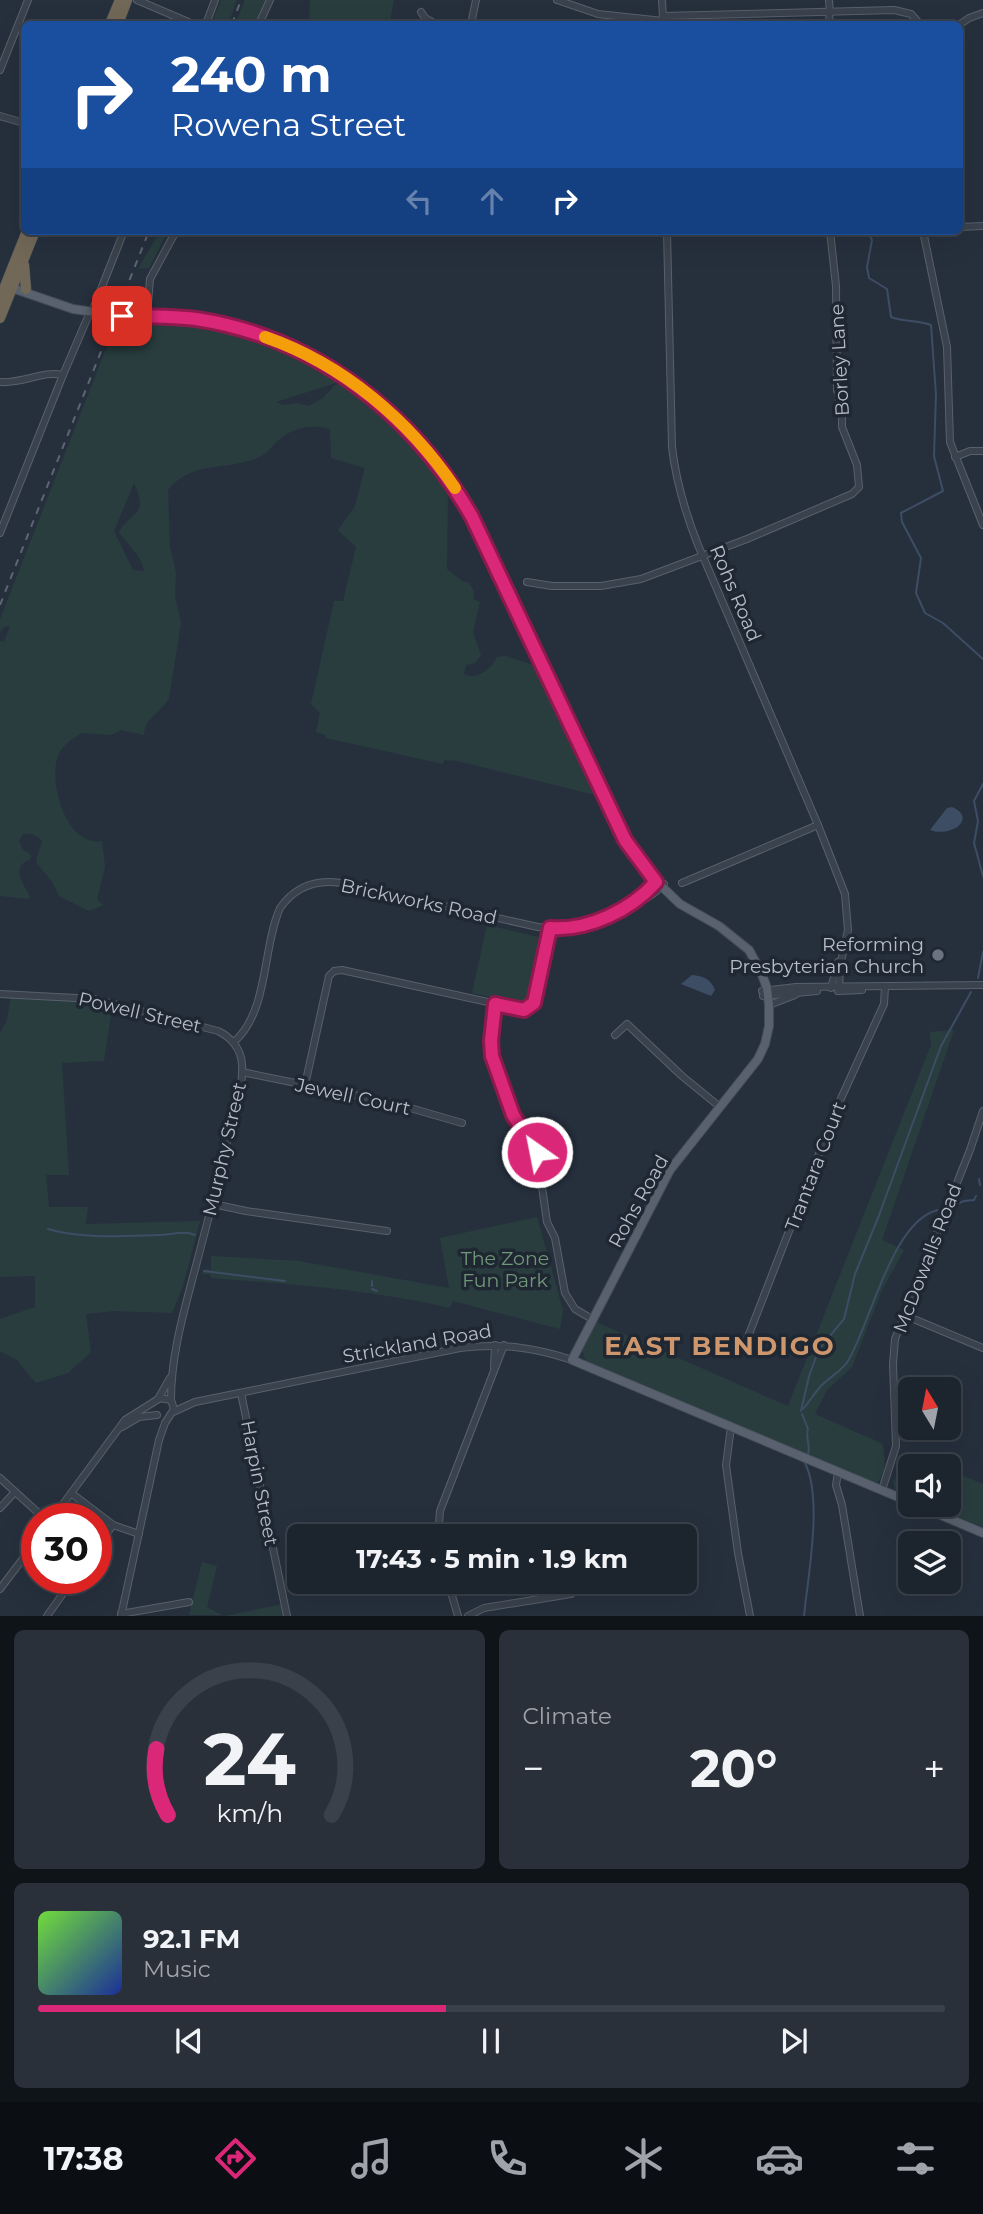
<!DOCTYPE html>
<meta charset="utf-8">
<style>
body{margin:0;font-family:Montserrat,sans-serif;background:#29303a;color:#f1f3f6;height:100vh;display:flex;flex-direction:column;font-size:26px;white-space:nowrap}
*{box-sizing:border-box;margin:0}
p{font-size:23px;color:#a0a4aa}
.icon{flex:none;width:38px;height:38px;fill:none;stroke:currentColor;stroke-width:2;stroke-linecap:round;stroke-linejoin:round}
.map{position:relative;height:1616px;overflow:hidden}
.drawer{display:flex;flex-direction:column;gap:14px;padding:14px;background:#0f1419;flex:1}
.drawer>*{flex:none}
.hud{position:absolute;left:21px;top:21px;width:942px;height:214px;border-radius:10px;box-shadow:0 7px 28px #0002,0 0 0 2px #3a414a;background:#1a4fa0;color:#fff;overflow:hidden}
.needle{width:46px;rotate:350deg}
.buttons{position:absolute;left:898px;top:1377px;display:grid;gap:14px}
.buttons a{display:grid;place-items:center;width:63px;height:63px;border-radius:10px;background:#1c242e;box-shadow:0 7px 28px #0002,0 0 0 2px #3a414a;font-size:35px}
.speed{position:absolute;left:21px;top:1503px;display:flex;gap:14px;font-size:35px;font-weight:700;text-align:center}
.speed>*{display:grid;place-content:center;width:91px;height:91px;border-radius:50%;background:#1c242e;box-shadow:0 7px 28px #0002,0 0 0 2px #3a414a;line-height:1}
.speed .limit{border:10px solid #d22;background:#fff;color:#111}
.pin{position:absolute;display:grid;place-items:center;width:60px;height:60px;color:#fff;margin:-30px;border-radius:14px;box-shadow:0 4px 10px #0006}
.me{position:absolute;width:77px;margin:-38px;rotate:327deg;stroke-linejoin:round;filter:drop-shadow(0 0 5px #0008)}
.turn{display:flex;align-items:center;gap:24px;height:147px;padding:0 35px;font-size:32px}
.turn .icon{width:91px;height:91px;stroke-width:2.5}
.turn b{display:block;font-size:49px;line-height:60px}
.lanes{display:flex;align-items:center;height:66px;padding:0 35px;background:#0003;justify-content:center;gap:35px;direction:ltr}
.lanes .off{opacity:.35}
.big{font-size:52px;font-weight:700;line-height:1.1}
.drawer .card{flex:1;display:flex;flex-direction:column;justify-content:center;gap:10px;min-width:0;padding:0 24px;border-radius:10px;background:#29303a}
.drawer .dial{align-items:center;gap:0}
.dial svg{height:182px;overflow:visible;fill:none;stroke:#3a414a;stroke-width:7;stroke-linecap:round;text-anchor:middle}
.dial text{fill:#f1f3f6;stroke:none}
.song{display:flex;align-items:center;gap:21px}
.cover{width:84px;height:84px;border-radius:10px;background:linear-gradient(135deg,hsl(100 70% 55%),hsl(230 70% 35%))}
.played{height:7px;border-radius:4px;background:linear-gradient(90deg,#db2777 45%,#3a414a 45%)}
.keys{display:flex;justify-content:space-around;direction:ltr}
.heat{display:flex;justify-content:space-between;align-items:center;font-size:38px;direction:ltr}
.drawer .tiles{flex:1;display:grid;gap:14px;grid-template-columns:1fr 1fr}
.card:last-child{grid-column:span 2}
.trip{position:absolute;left:287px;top:1524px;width:410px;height:70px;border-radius:10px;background:#1c242e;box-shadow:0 7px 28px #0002,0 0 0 2px #3a414a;font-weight:700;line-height:70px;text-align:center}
.tabs{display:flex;height:112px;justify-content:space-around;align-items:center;background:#0b0e12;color:#a0a4aa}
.tabs .icon{width:49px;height:49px}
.tabs .selected{color:#db2777}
.tabs b{font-size:32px;color:#f1f3f6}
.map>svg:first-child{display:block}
</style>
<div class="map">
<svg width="983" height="1616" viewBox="0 0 983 1616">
<rect width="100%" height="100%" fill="#26303d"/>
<!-- green -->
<g fill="#293d3f" fill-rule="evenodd">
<path d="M221,0H237L228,24H211Z"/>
<path d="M245,0H267L256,24H235Z"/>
<path d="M310,0H394L390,21L394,24H309Z"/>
<path d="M160,231H168L149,268L138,269Z"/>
<path d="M170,321L212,323L269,336L345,380L276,402L283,405L297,403L309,406L323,398L335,385L343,383L405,436L427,460L448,490L447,569L462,581L469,583L474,591L473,599L480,602L473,632L481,655L475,663L466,665L464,674C477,681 491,669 497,657L506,656L533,665L548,690L597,791L595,795L457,761L444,760L443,764L326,738V735L316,732L320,713L311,704L334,601H343L356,547L338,530L355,506L365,468L331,458L330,429C310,423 289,429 275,443C271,447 268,452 263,455C230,473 194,458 168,490L170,547L176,572L175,596L181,623L169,698C162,712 144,718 144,735L121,730L111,735L82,733C73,738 62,745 58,756C48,782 66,847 102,841L105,867L97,900L104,905L89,911L59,896L52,882L36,862L42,841C37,835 31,833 23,834L19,841L23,850L30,854L31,858C28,861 23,862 21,866C15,875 27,889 30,897L28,899L0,896V641L4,642L10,626L4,627L0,632V619L113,331H117L119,336H125L130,324L135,322ZM134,483C150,517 130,511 119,532C128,546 141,554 144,571L133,570L114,531Z"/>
<path d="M487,925L543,938L527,1005L472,993Z"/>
<path d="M11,994L113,1002L104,1061L62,1063L69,1175H46L49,1207H88L86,1224L200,1221L183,1286L172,1313L114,1311L86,1314L91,1352L68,1373L36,1383L17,1360L0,1351V1319L35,1307V1276L0,1277V1033L7,1021Z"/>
<path d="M954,1030L882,1240L904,1250L882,1290L852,1367L827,1390L815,1414L883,1444C884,1457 888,1475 876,1483L860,1479L589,1364C575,1351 589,1336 596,1322L788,1406L931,1045L930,1032Z"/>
<path d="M537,1217L563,1310L560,1329L453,1301L450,1308C373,1290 290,1284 211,1278L210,1274H201L205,1269L211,1270V1256L299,1261L449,1288L440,1238Z"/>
<path d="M906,1454L940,1466H910V1497L895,1490L893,1481L904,1472Z"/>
<path d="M949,1470L983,1484V1527L929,1505H948Z"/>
<path d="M202,1562L217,1566L207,1607L222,1615H189Z"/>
<path d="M282,1604L284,1616H225Z"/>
</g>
<!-- water -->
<g fill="#3d4d64">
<path d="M952,807C978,818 951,838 930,830L947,808Z"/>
<path d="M692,975C703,976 711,979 715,990L711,996L681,984Z"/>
</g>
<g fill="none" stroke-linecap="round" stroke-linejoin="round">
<!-- stream -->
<g stroke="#3d4d64" stroke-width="2">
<path d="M867,231L872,240L867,267L869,278L887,289L891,317C904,322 917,320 931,325L936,395L934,456L943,491L901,513L902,522L921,558L916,593L925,613L943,623L983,659"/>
<path d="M983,784L974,801L978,821L974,843L983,876"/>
<path d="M978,978L983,952"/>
<path d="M979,1179L980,1185"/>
<path d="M953,1206L964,1201L974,1200L976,1196"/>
<path d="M48,1229C82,1239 123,1236 158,1235C170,1235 184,1230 195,1235"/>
<path d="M204,1271L285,1281"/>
<path d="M372,1281V1286"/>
<path d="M372,1289L377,1291"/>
<path d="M803,1409C809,1402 814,1394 820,1387C828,1378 842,1371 848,1361C870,1325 892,1220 938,1210"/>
<path d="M801,1411L809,1376L819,1349L844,1319L855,1274L878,1218L941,1046L971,992"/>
<path d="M802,1414L808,1429C805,1438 811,1446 808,1454"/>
<path d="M804,1616C808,1575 823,1499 805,1463"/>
</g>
<!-- minor casing -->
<g stroke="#58606b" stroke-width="8">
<g id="minor">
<path d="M137,0L193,24"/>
<path d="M557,0L598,14L663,21"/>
<path d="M662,0L663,19"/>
<path d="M829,0L830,13"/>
<path d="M421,12L425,18L436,24"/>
<path d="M829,13L830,24"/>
<path d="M663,16L894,10L911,14L920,24"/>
<path d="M206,24L215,0"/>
<path d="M259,24L270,0"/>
<path d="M471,24L476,0"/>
<path d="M959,25L969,18L983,13"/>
<path d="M0,70L28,0"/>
<path d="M0,116L24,123"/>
<path d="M959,227L983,226"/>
<path d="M667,231L672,447C676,482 685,512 698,545L818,825L845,894L848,930L840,966L839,991"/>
<path d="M923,231L947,347L950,442L983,525"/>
<path d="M92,312L124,231"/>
<path d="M147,316L150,279L176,231"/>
<path d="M0,382C23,384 43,370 63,375L90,312"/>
<path d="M955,457L970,451H983"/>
<path d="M0,533L63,375"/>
<path d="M527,582L552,586H601L641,579L747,539L852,494L859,487L857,465L842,427V409L837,390L836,286L830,231"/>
<path d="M682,883L818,825"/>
<path d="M641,898L658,880"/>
<path d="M831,988L838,962"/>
<path d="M762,991L796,987L983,985"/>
<path d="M838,991L862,990"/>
<path d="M0,994L95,999L218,1031C231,1037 241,1049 242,1064C244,1087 233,1115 228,1138C218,1183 206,1228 194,1273C183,1315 171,1356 171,1400"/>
<path d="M763,996L817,991"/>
<path d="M495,1004L491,1041L492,1056L513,1115L537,1152L547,1222L555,1238L565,1293L575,1309L592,1319"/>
<path d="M769,1005L795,995"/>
<path d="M615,1035L627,1024L682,1076L720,1107"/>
<path d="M234,1042C269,1011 262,949 280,908C295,887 316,879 341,883L538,927C551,929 564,929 576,926C600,922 649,902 664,884"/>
<path d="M242,1072L393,1103L462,1123"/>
<path d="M305,1085L329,976L334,971L342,970L524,1010L532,1006L536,999L550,928"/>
<path d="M213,1204L246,1211L387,1231"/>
<path d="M904,1315L983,1348"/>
<path d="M744,1347L838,1105L884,1004L885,987"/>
<path d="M494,1367L495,1345"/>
<path d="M241,1393L287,1616"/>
<path d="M158,1399L170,1378"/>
<path d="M173,1412L195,1402L460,1348C500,1343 533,1347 572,1360"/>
<path d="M122,1427L139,1417L157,1415"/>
<path d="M731,1427L726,1465L738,1553L750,1616"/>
<path d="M838,1472L836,1485L842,1505L860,1616"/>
<path d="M0,1478L45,1519"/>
<path d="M882,1490L896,1446L893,1364L895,1339L970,1150L983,1111"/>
<path d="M71,1493L113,1525L139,1534"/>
<path d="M0,1508L15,1492"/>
<path d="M52,1519L125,1420L160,1398L171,1400L174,1409L165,1423L159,1440L121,1616"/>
<path d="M438,1536L440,1511L504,1345"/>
<path d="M96,1548L113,1525"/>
<path d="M448,1582L458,1616"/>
<path d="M0,1589L37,1540"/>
<path d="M121,1614L189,1602"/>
<path d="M47,1616L74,1578"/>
<path d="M468,1616L484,1608L571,1594"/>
</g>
</g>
<!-- major casing -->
<g stroke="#434b56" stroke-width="10">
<g id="major">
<path d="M12,288L73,309L115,315L189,318L255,333L289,346L326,365L359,387L394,416L438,465L472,517L631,850L651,876L680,904L719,926L749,950L761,972L767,988L769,1005V1026L765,1044L758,1059L670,1170L572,1360L910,1502"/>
<path d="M917,1505L983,1533"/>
</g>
</g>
<!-- highway casing -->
<g stroke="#454d58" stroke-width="11">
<g id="highway">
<path d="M110,24L120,0"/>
<path d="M118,24L127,0"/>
<path d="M24,265L26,289"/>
<path d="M0,299L27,231"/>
<path d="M0,318L35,231"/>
</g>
</g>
<!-- minor -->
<use href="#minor" stroke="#3a424d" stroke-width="6"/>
<!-- major -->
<use href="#major" stroke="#58616d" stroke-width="8"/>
<!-- highway -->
<use href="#highway" stroke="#726858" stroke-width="10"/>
<!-- rail -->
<g stroke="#5c6673" stroke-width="2" stroke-dasharray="7 7" stroke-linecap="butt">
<path d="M232,24L241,0"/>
<path d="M0,605L149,231"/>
</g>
</g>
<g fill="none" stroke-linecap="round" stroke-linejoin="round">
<!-- route casing -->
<g stroke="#8e194d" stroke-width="18">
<path id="route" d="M122,316C147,316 171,316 196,319C315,337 414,414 472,517L625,840L656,882C631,910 588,931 550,928L534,1003L524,1010L495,1004L491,1041L492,1056L513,1115L537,1152"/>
</g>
<!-- route -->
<use href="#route" stroke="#db2777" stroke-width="12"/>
<!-- slow -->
<path stroke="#f59e0b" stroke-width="12" d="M265,337C343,364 409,420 455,488"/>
</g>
<!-- markers -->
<circle fill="#6b7280" stroke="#1f2732" stroke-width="2.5" cx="938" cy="955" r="7"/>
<g text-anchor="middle" stroke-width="7" stroke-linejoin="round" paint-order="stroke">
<!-- street labels -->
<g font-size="19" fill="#b6bdc8" stroke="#1f2732">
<text transform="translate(839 360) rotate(-93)" y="7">Borley Lane</text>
<text transform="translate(736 593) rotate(67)" y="7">Rohs Road</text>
<text transform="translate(419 901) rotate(12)" y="7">Brickworks Road</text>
<text transform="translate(140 1012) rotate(13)" y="7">Powell Street</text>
<text transform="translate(353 1096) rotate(12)" y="7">Jewell Court</text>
<text transform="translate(224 1149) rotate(-77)" y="7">Murphy Street</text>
<text transform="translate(815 1166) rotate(-69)" y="7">Trantara Court</text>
<text transform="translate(638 1201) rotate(-61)" y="7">Rohs Road</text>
<text transform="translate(927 1258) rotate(-69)" y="7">McDowalls Road</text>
<text transform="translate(417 1343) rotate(-10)" y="7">Strickland Road</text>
<text transform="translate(260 1483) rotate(79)" y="7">Harpin Street</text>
</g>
<!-- poi labels -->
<g font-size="19" fill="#b6bdc8" stroke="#1f2732" text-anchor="end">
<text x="924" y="951">Reforming<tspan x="924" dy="22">Presbyterian Church</tspan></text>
</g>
<!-- park labels -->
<g font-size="19" fill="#6f9778" stroke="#1f2732">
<text x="505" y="1265">The Zone<tspan x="505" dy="22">Fun Park</tspan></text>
</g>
<!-- district labels -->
<g font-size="26" font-weight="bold" letter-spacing="2" fill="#cd966c" stroke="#1f2732">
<text x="720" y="1355">EAST BENDIGO</text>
</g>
</g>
</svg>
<div class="buttons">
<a><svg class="needle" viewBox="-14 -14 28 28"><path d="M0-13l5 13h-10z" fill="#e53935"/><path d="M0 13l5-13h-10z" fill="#a0a4aa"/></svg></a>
<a><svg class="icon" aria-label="sound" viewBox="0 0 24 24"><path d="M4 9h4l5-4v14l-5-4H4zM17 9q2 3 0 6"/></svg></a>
<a><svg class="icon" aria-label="layers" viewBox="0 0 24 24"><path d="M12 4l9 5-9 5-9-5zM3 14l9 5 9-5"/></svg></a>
</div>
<div class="speed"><div class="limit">30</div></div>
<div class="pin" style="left:122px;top:316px;background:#d93025"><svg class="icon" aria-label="arrive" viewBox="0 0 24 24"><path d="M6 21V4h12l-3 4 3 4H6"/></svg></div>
<svg class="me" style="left:537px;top:1152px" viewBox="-20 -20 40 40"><circle r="17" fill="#db2777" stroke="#fff" stroke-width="3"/><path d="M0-11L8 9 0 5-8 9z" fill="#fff"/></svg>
<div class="trip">17:43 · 5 min · 1.9 km</div>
<div class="hud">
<div class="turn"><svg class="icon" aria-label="right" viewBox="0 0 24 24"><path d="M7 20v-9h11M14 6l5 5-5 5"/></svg><div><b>240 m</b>Rowena Street</div></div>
<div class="lanes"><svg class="icon off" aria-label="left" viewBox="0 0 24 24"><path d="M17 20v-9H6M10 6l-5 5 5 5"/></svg><svg class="icon off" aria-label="ahead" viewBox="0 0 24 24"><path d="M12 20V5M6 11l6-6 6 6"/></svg><svg class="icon" aria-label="right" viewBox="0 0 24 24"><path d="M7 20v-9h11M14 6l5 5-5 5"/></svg></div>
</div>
</div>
<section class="drawer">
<div class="tiles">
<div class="card dial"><svg viewBox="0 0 100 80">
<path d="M14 69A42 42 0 1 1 86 69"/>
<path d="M14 69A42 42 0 0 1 9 40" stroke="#db2777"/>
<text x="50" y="56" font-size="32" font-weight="700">24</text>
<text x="50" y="72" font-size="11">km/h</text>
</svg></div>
<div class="card"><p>Climate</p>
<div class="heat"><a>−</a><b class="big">20°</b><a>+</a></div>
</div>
<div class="card">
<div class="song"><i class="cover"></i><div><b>92.1 FM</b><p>Music</p></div></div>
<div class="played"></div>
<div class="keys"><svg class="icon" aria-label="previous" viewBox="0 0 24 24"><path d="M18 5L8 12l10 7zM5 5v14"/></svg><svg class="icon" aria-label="pause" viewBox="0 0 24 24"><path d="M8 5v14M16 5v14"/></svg><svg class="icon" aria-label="next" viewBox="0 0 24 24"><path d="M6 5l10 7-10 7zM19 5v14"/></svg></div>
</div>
</div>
</section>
<nav class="tabs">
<b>17:38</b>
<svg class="icon selected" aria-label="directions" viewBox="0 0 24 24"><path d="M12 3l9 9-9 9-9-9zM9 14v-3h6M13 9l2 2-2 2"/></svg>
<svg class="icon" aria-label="music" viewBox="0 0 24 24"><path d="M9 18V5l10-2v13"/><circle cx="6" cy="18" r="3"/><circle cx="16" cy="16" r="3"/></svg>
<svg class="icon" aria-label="phone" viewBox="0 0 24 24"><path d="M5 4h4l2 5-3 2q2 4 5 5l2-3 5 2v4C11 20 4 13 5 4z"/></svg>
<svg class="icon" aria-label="climate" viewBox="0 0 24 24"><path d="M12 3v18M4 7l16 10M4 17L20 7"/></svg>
<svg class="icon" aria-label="car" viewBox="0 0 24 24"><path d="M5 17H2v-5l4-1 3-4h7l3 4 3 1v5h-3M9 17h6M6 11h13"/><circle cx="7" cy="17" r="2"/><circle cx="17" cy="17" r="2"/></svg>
<svg class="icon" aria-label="filters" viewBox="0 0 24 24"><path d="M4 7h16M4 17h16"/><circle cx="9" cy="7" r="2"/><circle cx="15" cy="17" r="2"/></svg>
</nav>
